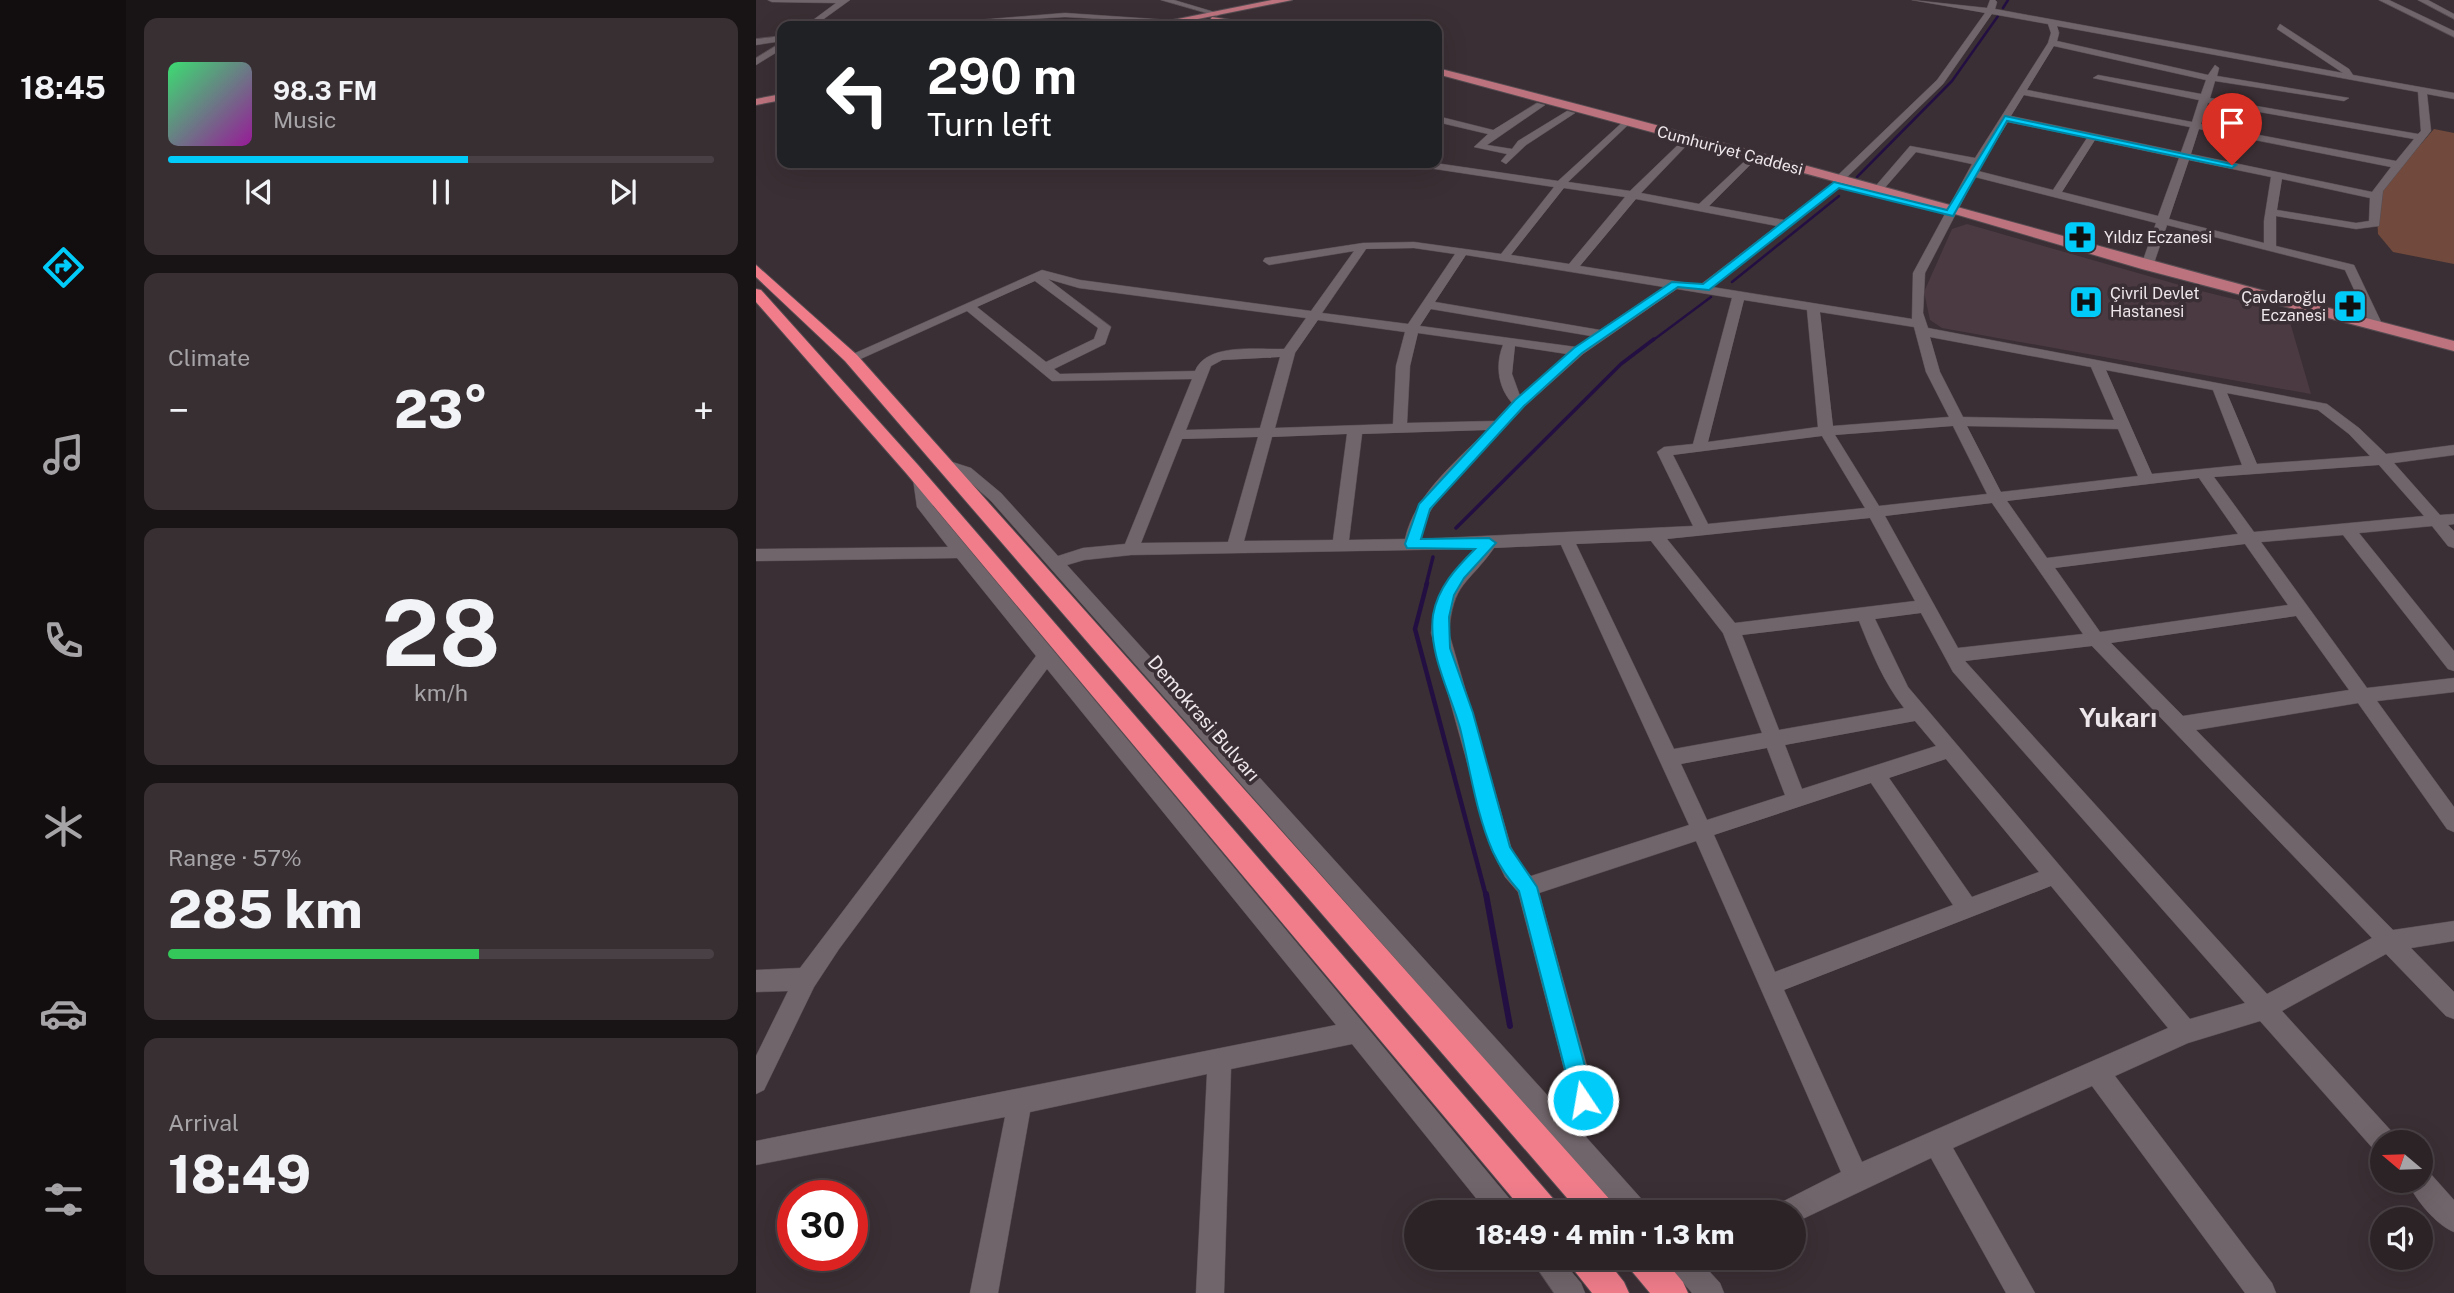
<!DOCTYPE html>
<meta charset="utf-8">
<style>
body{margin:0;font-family:"Public Sans",sans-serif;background:#382f33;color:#f1f3f6;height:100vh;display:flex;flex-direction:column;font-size:26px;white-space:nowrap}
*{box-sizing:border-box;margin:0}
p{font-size:23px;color:#a6a4a7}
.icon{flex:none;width:38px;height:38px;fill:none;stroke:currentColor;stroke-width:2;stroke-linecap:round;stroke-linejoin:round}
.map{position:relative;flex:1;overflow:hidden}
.details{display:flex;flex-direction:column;gap:18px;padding:18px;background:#181315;width:630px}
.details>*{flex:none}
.hud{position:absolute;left:21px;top:21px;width:665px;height:147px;border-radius:14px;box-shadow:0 7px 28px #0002,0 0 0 2px #484044;background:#202124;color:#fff;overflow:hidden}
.needle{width:46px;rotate:289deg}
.tools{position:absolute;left:1614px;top:1130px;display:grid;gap:14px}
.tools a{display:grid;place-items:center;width:63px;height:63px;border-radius:50%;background:#2c2327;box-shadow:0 7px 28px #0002,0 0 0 2px #484044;font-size:35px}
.speed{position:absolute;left:21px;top:1180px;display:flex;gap:14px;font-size:35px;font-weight:700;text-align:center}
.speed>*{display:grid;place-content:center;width:91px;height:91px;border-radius:50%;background:#2c2327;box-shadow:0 7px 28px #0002,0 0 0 2px #484044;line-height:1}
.speed .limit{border:10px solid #d22;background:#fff;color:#111}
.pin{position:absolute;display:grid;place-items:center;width:60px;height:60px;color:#fff;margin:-72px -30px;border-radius:50% 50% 50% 0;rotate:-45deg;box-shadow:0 0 7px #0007}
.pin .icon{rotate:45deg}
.me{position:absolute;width:77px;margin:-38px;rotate:348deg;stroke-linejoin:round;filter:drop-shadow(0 0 5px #0008)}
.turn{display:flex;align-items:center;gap:24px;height:147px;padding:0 35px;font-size:32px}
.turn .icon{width:91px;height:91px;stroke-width:2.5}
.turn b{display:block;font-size:49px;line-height:60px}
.big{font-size:52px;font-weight:800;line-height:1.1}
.details .tile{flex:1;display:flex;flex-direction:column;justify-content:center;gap:10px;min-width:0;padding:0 24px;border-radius:14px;background:#382f33}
.details .dial{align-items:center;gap:0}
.dial b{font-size:91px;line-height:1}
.song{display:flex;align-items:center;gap:21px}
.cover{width:84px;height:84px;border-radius:10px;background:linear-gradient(135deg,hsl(140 70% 55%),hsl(300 70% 35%))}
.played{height:7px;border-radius:4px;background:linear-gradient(90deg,#00cbf9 55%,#484044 55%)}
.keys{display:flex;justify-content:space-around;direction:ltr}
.heat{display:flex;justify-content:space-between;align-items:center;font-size:38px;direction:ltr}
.charge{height:10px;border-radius:5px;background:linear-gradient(90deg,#34c759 57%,#484044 0)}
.trip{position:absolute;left:648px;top:1200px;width:402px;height:70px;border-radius:35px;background:#2c2327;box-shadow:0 7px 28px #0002,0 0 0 2px #484044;font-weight:800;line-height:70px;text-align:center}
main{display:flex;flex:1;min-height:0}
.tabs{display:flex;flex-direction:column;width:126px;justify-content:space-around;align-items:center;background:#120e10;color:#a6a4a7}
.tabs .icon{width:49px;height:49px}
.tabs .current{color:#00cbf9}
.tabs b{font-size:32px;color:#f1f3f6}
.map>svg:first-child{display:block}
</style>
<main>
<nav class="tabs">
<b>18:45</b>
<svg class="icon current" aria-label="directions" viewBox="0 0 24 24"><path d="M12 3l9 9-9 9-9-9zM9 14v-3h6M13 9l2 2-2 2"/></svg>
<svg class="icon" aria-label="music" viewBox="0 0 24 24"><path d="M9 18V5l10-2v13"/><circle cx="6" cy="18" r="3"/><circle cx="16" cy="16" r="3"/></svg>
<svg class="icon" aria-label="phone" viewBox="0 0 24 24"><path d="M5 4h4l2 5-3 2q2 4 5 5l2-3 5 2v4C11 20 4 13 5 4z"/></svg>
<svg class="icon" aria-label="climate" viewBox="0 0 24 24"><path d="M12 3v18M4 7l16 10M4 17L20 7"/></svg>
<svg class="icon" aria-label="car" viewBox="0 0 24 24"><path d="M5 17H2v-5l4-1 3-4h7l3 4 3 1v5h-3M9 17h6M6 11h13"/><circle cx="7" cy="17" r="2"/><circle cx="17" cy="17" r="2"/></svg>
<svg class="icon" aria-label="filters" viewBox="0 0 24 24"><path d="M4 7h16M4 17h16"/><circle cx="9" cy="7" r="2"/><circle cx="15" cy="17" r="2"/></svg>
</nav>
<section class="details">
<div class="tile">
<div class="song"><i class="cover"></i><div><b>98.3 FM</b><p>Music</p></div></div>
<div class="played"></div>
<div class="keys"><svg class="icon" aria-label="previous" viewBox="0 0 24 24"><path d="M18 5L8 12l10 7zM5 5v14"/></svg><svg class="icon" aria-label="pause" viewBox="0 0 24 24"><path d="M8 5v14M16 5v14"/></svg><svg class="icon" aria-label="next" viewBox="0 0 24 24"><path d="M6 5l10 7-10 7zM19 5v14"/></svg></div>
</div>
<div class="tile"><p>Climate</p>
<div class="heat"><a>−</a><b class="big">23°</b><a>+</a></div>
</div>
<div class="tile dial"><b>28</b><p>km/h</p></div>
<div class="tile"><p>Range · 57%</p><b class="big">285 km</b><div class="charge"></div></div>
<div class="tile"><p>Arrival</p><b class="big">18:49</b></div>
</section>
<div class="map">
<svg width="1698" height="1293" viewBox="0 0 1698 1293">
<rect width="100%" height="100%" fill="#3a2f34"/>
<!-- built -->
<path fill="#4b3a42" d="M1211,224L1441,290L1531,312L1555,394L1186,328L1174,320L1168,292L1196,229Z"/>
<!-- green -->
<path fill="#714a3d" d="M1678,129L1698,133V264L1637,252L1622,234L1620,196Z"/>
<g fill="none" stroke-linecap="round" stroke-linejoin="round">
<!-- stream-far3 -->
<g stroke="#240f42" stroke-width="2.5">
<path d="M1247,8L1252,0"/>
<path d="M1101,177L1196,81L1242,16"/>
<path d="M976,282L1083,196"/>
<path d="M896,341L955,297"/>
</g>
<!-- stream-far2 -->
<g stroke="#240f42" stroke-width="3.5">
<path d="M700,528L865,364L898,339"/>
<path d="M670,585L677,557"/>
</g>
<!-- stream-far1 -->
<path stroke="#240f42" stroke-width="4.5" d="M671,583L659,629L730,896"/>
<!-- stream -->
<path stroke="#240f42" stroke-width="6" d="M730,894L754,1026"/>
<!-- minor casing -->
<g stroke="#564d52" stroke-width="1">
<g id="minor">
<path d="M12,0H94L58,26H49L80,3L16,2Z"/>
<path d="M405,0H418L465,14L461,16Z"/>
<path d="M1156,0L1231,8L1234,0H1239L1241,2L1239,9L1587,73L1521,29L1524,24L1593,69L1597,75L1698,93V99L1671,94L1675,131L1627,191L1623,226L1600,229L1520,216V246L1598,265L1627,326L1626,329L1615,326L1589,270L1411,225L1397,266L1387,269L1385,266L1400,223L1219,177L1169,273L1167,313L1172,328L1571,404L1603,428L1630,454L1698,445V455L1638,463L1684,515L1698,514V524L1692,525L1698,531V548L1692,546L1676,526L1603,533L1698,651V671L1692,669L1587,535L1505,542L1611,688L1698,678V692L1621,701L1698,807V832L1691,829L1602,703L1440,730L1637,930L1698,921V941L1655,948L1698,992V1019L1690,1016L1630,954L1526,1011L1638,1134L1641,1143H1626V1154L1620,1152L1504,1021L1432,1043L1359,1076L1516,1283L1520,1293H1489L1336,1086L1197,1148L1279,1293H1250L1175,1158L1038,1223V1213H1018L1022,1204L1085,1172L940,841L783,893L837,1088L838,1114L830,1137L890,1204L894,1213H864L235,501L205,474L182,467L180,464L187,459L215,468L245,493L302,556L327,548L369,544L436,379L296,381L211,311L100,361L95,362L88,358L286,270L324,280L555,311L598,251L513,265L507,261L509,258L607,243L658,242L745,254L798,187L659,166L654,163H679L802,181L870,119L873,120V124L812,182L874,191L928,139L933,142L932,144L885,193L943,204L993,157L997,158V162L953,206L1028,220L1080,181V177L1181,80L1229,13ZM1236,14L1292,24L1295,33L1292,43L1219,158L1154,146L1117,189L1126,191L1160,152L1216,164L1157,273L1156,319L956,287L1086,186V182L1187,84ZM1301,26L1662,92L1665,131L1662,134L1454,98L1459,81L1588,101L1593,98L1461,76L1463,68L1459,65L1452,75L1301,41L1303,33ZM1298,46L1450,80L1445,94L1342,75L1337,78L1443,100L1436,122L1271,90ZM1268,95L1434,127L1425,152L1255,116ZM1452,103L1658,139L1640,161L1445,124ZM1252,122L1331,138L1297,190L1222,171ZM1443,129L1635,167L1616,192L1435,154ZM1339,140L1423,158L1402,216L1306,192ZM1433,160L1515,177L1508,221V243L1413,219ZM1526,179L1614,198L1613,221L1600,223L1521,210ZM808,188L869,197L813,264L755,255ZM880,199L1021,226L944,285L824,266ZM658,248L699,254L652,324L566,313L610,249ZM710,255L908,287L844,330L679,302ZM292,279L323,288L550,318L528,349C502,350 451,342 439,371L304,374L298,369L349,344L355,327ZM279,281L342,328L338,339L290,362L221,307ZM921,289L976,298L937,444L908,447L901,452L937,526L665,539L669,520L681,500L769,406L827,354ZM988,300L1051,310L1062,427L952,442ZM675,309L835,336L820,347L664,326ZM1064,312L1158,327L1170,372L1193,417L1077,426ZM562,320L649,332L640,366L637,424L519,428L539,353ZM662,333L747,345C739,365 742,387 756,403L739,421L651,423L654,366ZM1174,337L1335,367L1358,420L1207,417L1184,372ZM759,346L811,354L764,396L756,374ZM524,357L504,428L430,430L455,366L466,360ZM1350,370L1457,390L1486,465L1396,474ZM1471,393L1562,410L1593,434L1614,456L1501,464ZM1197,426L1231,494L1123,506L1079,435ZM1211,426L1362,429L1382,476L1245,492ZM731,430C700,462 659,494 649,539L593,540L606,434ZM591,434L577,540L488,541L516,437ZM1066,436L1109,508L952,524L917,455ZM502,437L472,542L385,543L426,439ZM1623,465L1668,516L1498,532L1458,477ZM1443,478L1482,534L1291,558L1251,501ZM1236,503L1327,634L1202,648L1129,516ZM1114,518L1159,601L979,623L911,539ZM895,541L967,633L1006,733L918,749L820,544ZM1489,544L1532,605L1344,632L1299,568ZM805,545L933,825L775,876L763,863L755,847L693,633C697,582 711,586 738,548ZM720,549C693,584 680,584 675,633L735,848L749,877L762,892L813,1088L812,1118L311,565L328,560L375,555ZM1165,613L1197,672L1489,1003L1434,1019L1152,687L1119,619ZM1540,616L1593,690L1427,716L1355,643ZM1103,621C1115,651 1128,683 1148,708L1023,730L986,635ZM1336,646L1616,938L1511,994L1209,661ZM1159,721L1180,746L1046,789L1029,745ZM1011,748L1029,795L951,820L925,764ZM1190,759L1283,872L1216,897L1133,778ZM1115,783L1197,905L1019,972L958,835ZM1295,886L1412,1028L1106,1162L1028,990Z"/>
<path d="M1623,0H1633L1698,31V37Z"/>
<path d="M1662,0H1672L1698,14V19Z"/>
<path d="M309,13L427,21L423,23L309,17L149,26Z"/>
<path d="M26,36V41L0,45V39Z"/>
<path d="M26,42V49L0,65V58Z"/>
<path d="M781,103L789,105L731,145L756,149L762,141L811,111L819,113L770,145L750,164L745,161L751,154L718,147L732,134L681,122V116L737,130Z"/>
<path d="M165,474L173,479L177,506L758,1204L762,1213H732L596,1044L475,1069L468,1293H440L451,1074L274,1112L242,1293H214L249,1117L0,1165V1141L580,1025L291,669L83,949L58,987L8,1090L0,1094V1056L32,991L0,992V970L44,968L280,656L201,558L0,561V549L192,547L161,507L157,479Z"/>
<path d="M1664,1168L1673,1172L1698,1200V1232C1680,1225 1659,1199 1651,1181H1664Z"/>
<path d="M774,1258H804L825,1283L829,1293H798Z"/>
<path d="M910,1258H941L964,1283L968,1293H936L914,1267Z"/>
</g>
</g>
<!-- major casing -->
<g stroke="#564d52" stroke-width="2">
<g id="major">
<path d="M516,0H536L407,26H387Z"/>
<path d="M456,17L493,23L498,26L453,22Z"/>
<path d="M681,68C1021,154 1358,253 1698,341V351L1386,269L1192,212L681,74Z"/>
<path d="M26,94V100L0,105V99Z"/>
</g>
</g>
<!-- highway casing -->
<g stroke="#564d52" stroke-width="2">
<g id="highway">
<path d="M0,265L101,355L856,1202L860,1213H824L89,361L0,277Z"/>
<path d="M0,289L5,290L162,465L800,1202L804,1213H769L150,473L0,302Z"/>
<path d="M812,1258H849L868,1282L873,1293H836L817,1269Z"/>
<path d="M869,1258H907L927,1282L932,1293H894L874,1269Z"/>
</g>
</g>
<!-- minor -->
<use href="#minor" fill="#70656a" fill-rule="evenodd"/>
<!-- major -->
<use href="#major" fill="#bd737e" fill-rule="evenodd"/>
<!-- highway -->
<use href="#highway" fill="#f17d8b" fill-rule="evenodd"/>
</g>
<!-- route -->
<path fill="#00cbf9" stroke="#0084a2" stroke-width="2" d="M1249,116L1480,165L1476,168L1251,121L1197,216L1083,188L953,290L922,287L826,353L768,406L674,509L665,539L733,538L740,543L708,578L698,595L693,617L694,648L717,713L754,847L781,887L838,1100L834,1108L827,1111L819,1108L763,891C752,879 744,867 737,852C720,814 714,768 704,728C694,692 672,653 677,615C682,587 700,568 719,549L651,548L649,544L663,504L759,400L818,348L916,282L947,284L1078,182L1191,210Z"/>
<!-- icons -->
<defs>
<g id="pharmacy-square" transform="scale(1.75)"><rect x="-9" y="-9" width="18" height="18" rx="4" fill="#00cbf9" stroke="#3a2f34"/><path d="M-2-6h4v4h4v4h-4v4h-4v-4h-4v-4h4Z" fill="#111"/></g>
<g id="hospital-square" transform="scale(1.75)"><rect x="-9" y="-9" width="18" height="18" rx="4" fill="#00cbf9" stroke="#3a2f34"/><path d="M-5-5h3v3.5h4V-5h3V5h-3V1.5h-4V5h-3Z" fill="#111"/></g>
</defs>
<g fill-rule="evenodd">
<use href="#pharmacy-square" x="1324" y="237"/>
<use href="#hospital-square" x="1330" y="302"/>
<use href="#pharmacy-square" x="1594" y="306"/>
</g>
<g text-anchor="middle" stroke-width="7" stroke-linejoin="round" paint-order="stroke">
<!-- far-street labels -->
<g font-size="16" fill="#ede6ea" stroke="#3a2f34">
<text transform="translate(974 150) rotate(15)" y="6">Cumhuriyet Caddesi</text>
</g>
<!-- far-poi labels -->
<g font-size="16" fill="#ede6ea" stroke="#3a2f34" text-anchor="start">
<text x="1348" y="243">Yıldız Eczanesi</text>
<text x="1354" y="299">Çivril Devlet<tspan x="1354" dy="18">Hastanesi</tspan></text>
<text x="1570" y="303" text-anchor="end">Çavdaroğlu<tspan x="1570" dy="18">Eczanesi</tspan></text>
</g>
<!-- street labels -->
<g font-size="19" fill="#ede6ea" stroke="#3a2f34">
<text transform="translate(448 718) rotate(49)" y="7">Demokrasi Bulvarı</text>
</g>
<!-- district labels -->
<g font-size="26" font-weight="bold" fill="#ede6ea" stroke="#3a2f34">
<text x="1362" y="727">Yukarı</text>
</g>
</g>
</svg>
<div class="tools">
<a><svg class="needle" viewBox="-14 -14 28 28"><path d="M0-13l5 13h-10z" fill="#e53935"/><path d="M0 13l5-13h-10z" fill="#a6a4a7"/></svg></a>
<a><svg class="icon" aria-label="sound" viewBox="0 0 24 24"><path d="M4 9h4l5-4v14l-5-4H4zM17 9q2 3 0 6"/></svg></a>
</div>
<div class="speed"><div class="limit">30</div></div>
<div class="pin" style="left:1476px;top:165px;background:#d93025"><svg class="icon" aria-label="arrive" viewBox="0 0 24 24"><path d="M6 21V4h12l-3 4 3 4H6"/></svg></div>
<svg class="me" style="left:827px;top:1100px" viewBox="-20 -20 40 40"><circle r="17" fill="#00cbf9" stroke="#fff" stroke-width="3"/><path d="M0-11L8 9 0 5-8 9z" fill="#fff"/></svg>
<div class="trip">18:49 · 4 min · 1.3 km</div>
<div class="hud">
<div class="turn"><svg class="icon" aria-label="left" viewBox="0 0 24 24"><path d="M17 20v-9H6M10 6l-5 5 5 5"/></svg><div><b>290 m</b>Turn left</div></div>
</div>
</div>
</main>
